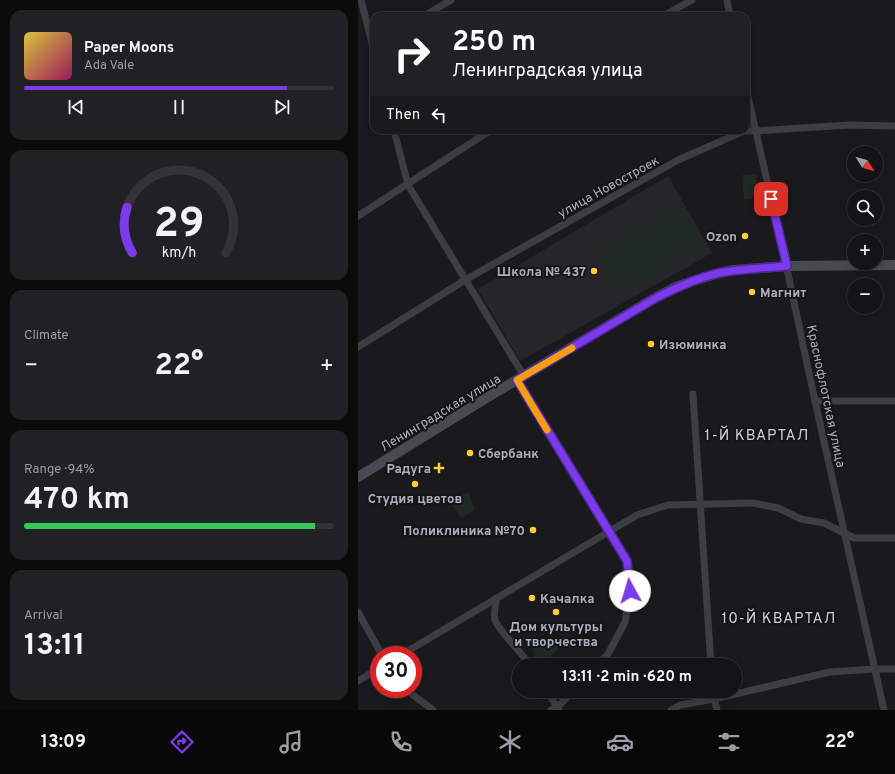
<!DOCTYPE html>
<meta charset="utf-8">
<style>
body{margin:0;font-family:Overpass,sans-serif;background:#212123;color:#f1f3f6;height:100vh;display:flex;flex-direction:column;font-size:15px;white-space:nowrap}
*{box-sizing:border-box;margin:0}
p{font-size:13px;color:#9d9ea1}
.icon{flex:none;width:22px;height:22px;fill:none;stroke:currentColor;stroke-width:2;stroke-linecap:round;stroke-linejoin:round}
.map{position:relative;flex:1;overflow:hidden}
.details{display:flex;flex-direction:column;gap:10px;padding:10px;background:#0b0b0c;width:358px}
.details>*{flex:none}
.top-card{position:absolute;left:12px;top:12px;width:380px;height:122px;border-radius:12px;box-shadow:0 2px 10px #0003,0 0 0 1px #333335;background:#202124;color:#fff;overflow:hidden}
.needle{width:26px;rotate:127deg}
.fabs{position:absolute;left:489px;top:146px;display:grid;gap:8px}
.fabs a{display:grid;place-items:center;width:36px;height:36px;border-radius:50%;background:#141416;box-shadow:0 2px 10px #0003,0 0 0 1px #333335;font-size:20px}
.speed{position:absolute;left:12px;top:646px;display:flex;gap:8px;font-size:20px;font-weight:700;text-align:center}
.speed>*{display:grid;place-content:center;width:52px;height:52px;border-radius:50%;background:#141416;box-shadow:0 2px 10px #0003,0 0 0 1px #333335;line-height:1}
.speed .limit{border:6px solid #d22;background:#fff;color:#111}
.pin{position:absolute;display:grid;place-items:center;width:34px;height:34px;color:#fff;margin:-17px;border-radius:8px;box-shadow:0 2px 6px #0006}
.me{position:absolute;width:44px;margin:-22px;rotate:354deg;stroke-linejoin:round;filter:drop-shadow(0 0 3px #0008)}
.turn{display:flex;align-items:center;gap:14px;height:84px;padding:0 16px;font-size:18px}
.turn .icon{width:52px;height:52px;stroke-width:2.5}
.turn b{display:block;font-size:28px;line-height:34px}
.then{display:flex;align-items:center;height:38px;padding:0 16px;background:#0003;gap:8px;font-size:15px}
.big{font-size:30px;font-weight:700;line-height:1.1}
.details .tile{flex:1;display:flex;flex-direction:column;justify-content:center;gap:6px;min-width:0;padding:0 14px;border-radius:12px;background:#212123}
.details .dial{align-items:center;gap:0}
.dial svg{height:104px;overflow:visible;fill:none;stroke:#333335;stroke-width:7;stroke-linecap:round;text-anchor:middle}
.dial text{fill:#f1f3f6;stroke:none}
.song{display:flex;align-items:center;gap:12px}
.cover{width:48px;height:48px;border-radius:6px;background:linear-gradient(135deg,hsl(50 70% 55%),hsl(330 70% 35%))}
.played{height:4px;border-radius:2px;background:linear-gradient(90deg,#7c3aed 85%,#333335 85%)}
.keys{display:flex;justify-content:space-around;direction:ltr}
.heat{display:flex;justify-content:space-between;align-items:center;font-size:22px;direction:ltr}
.charge{height:6px;border-radius:3px;background:linear-gradient(90deg,#34c759 94%,#333335 0)}
.trip{position:absolute;left:154px;top:658px;width:230px;height:40px;border-radius:20px;background:#141416;box-shadow:0 2px 10px #0003,0 0 0 1px #333335;font-weight:700;line-height:40px;text-align:center}
.tab-bar{display:flex;height:64px;justify-content:space-around;align-items:center;background:#080809;color:#9d9ea1}
.tab-bar .icon{width:28px;height:28px}
.tab-bar .current{color:#7c3aed}
.tab-bar b{font-size:18px;color:#f1f3f6}
main{display:flex;flex:1;min-height:0}
.map>svg:first-child{display:block}
</style>
<main>
<section class="details">
<div class="tile">
<div class="song"><i class="cover"></i><div><b>Paper Moons</b><p>Ada Vale</p></div></div>
<div class="played"></div>
<div class="keys"><svg class="icon" aria-label="previous" viewBox="0 0 24 24"><path d="M18 5L8 12l10 7zM5 5v14"/></svg><svg class="icon" aria-label="pause" viewBox="0 0 24 24"><path d="M8 5v14M16 5v14"/></svg><svg class="icon" aria-label="next" viewBox="0 0 24 24"><path d="M6 5l10 7-10 7zM19 5v14"/></svg></div>
</div>
<div class="tile dial"><svg viewBox="0 0 100 80">
<path d="M14 69A42 42 0 1 1 86 69"/>
<path d="M14 69A42 42 0 0 1 10 34" stroke="#7c3aed"/>
<text x="50" y="56" font-size="32" font-weight="700">29</text>
<text x="50" y="72" font-size="11">km/h</text>
</svg></div>
<div class="tile"><p>Climate</p>
<div class="heat"><a>−</a><b class="big">22°</b><a>+</a></div>
</div>
<div class="tile"><p>Range · 94%</p><b class="big">470 km</b><div class="charge"></div></div>
<div class="tile"><p>Arrival</p><b class="big">13:11</b></div>
</section>
<div class="map">
<svg width="537" height="710" viewBox="0 0 537 710">
<rect width="100%" height="100%" fill="#1a1a1d"/>
<!-- built -->
<path fill="#26262a" d="M310,176L354,253L162,361L120,289Z"/>
<!-- green -->
<g fill="#1f2821">
<path d="M398,174L400,198L386,199L384,175Z"/>
<path d="M324,204L345,245L258,294L238,254Z"/>
<path d="M110,492L117,510L103,518L93,502Z"/>
<path d="M174,638L202,647L186,664L176,658Z"/>
</g>
<g fill="none" stroke-linecap="round" stroke-linejoin="round">
<!-- minor -->
<g stroke="#3d3d44" stroke-width="7">
<path d="M3,0L16,51"/>
<path d="M369,0L372,16"/>
<path d="M66,16L93,0"/>
<path d="M305,16L334,0"/>
<path d="M388,88L426,255L457,401L526,710"/>
<path d="M36,130L50,185L166,376"/>
<path d="M0,216L133,130"/>
<path d="M0,347L107,280L320,160L386,131H398L491,125L537,126"/>
<path d="M159,380L269,561L272,591L267,622L250,654L239,665"/>
<path d="M335,394L353,665"/>
<path d="M457,401H537"/>
<path d="M138,598C138,605 135,614 137,620C140,630 165,654 172,665"/>
<path d="M0,612L24,655"/>
<path d="M43,655L279,515L310,505L395,503L420,508L443,519L466,523L496,538H537"/>
<path d="M0,681L21,668"/>
<path d="M47,689L75,710"/>
<path d="M189,691L201,710"/>
<path d="M355,691L356,699L359,710"/>
<path d="M193,710L200,707L215,691"/>
<path d="M313,710L322,705L356,699L472,672L516,669H537"/>
</g>
<!-- secondary -->
<path stroke="#484a52" stroke-width="10" d="M0,477L125,400L295,299L318,287L335,281L361,273L376,270L429,266L537,265"/>
</g>
<g fill="none" stroke-linecap="round" stroke-linejoin="round">
<!-- route casing -->
<g stroke="#51269a" stroke-width="10">
<path id="route" d="M272,591L269,561L159,380L296,299C317,288 338,278 361,273C383,269 406,268 429,266L413,199"/>
</g>
<!-- route -->
<use href="#route" stroke="#7c3aed" stroke-width="7"/>
<!-- slow -->
<path stroke="#f59e0b" stroke-width="7" d="M189,430L159,380L214,348"/>
</g>
<!-- markers -->
<g fill="#ffcd30" stroke="#151518" stroke-width="1.5">
<circle cx="387" cy="236" r="4"/>
<circle cx="236" cy="271" r="4"/>
<circle cx="394" cy="292" r="4"/>
<circle cx="293" cy="344" r="4"/>
<circle cx="112" cy="453" r="4"/>
<path d="M79 462h4v4h4v4h-4v4h-4v-4h-4v-4h4z"/>
<circle cx="57" cy="484" r="4"/>
<circle cx="175" cy="530" r="4"/>
<circle cx="174" cy="598" r="4"/>
<circle cx="198" cy="612" r="4"/>
</g>
<g text-anchor="middle" stroke-width="4" stroke-linejoin="round" paint-order="stroke">
<!-- street labels -->
<g font-size="13" fill="#abafbd" stroke="#151518">
<text transform="translate(250 186) rotate(-29)" y="5">улица Новостроек</text>
<text transform="translate(469 396) rotate(78)" y="5">Краснофлотская улица</text>
<text transform="translate(82 412) rotate(-31)" y="5">Ленинградская улица</text>
</g>
<!-- poi labels -->
<g font-size="13" font-weight="bold" fill="#abafbd" stroke="#151518" text-anchor="end">
<text x="379" y="241">Ozon</text>
<text x="228" y="276">Школа № 437</text>
<text x="402" y="297" text-anchor="start">Магнит</text>
<text x="301" y="349" text-anchor="start">Изюминка</text>
<text x="120" y="458" text-anchor="start">Сбербанк</text>
<text x="73" y="473">Радуга</text>
<text x="57" y="503" text-anchor="middle">Студия цветов</text>
<text x="167" y="535">Поликлиника №70</text>
<text x="182" y="603" text-anchor="start">Качалка</text>
<text x="198" y="631" text-anchor="middle">Дом культуры<tspan x="198" dy="15">и творчества</tspan></text>
</g>
<!-- quarter labels -->
<g font-size="15" letter-spacing="1" fill="#cdcfd9" stroke="#151518">
<text x="399" y="440">1-Й КВАРТАЛ</text>
<text x="421" y="623">10-Й КВАРТАЛ</text>
</g>
</g>
</svg>
<div class="fabs">
<a><svg class="needle" viewBox="-14 -14 28 28"><path d="M0-13l5 13h-10z" fill="#e53935"/><path d="M0 13l5-13h-10z" fill="#9d9ea1"/></svg></a>
<a><svg class="icon" aria-label="search" viewBox="0 0 24 24"><circle cx="10" cy="10" r="6"/><path d="M15 15l6 6"/></svg></a>
<a>+</a>
<a>−</a>
</div>
<div class="speed"><div class="limit">30</div></div>
<div class="pin" style="left:413px;top:199px;background:#d93025"><svg class="icon" aria-label="arrive" viewBox="0 0 24 24"><path d="M6 21V4h12l-3 4 3 4H6"/></svg></div>
<svg class="me" style="left:272px;top:591px" viewBox="-20 -20 40 40"><circle r="19" fill="#fff"/><path d="M0-13L10 11 0 6-10 11z" fill="#7c3aed"/></svg>
<div class="trip">13:11 · 2 min · 620 m</div>
<div class="top-card">
<div class="turn"><svg class="icon" aria-label="right" viewBox="0 0 24 24"><path d="M7 20v-9h11M14 6l5 5-5 5"/></svg><div><b>250 m</b>Ленинградская улица</div></div>
<div class="then">Then<svg class="icon" aria-label="left" viewBox="0 0 24 24"><path d="M17 20v-9H6M10 6l-5 5 5 5"/></svg></div>
</div>
</div>
</main>
<nav class="tab-bar">
<b>13:09</b>
<svg class="icon current" aria-label="directions" viewBox="0 0 24 24"><path d="M12 3l9 9-9 9-9-9zM9 14v-3h6M13 9l2 2-2 2"/></svg>
<svg class="icon" aria-label="music" viewBox="0 0 24 24"><path d="M9 18V5l10-2v13"/><circle cx="6" cy="18" r="3"/><circle cx="16" cy="16" r="3"/></svg>
<svg class="icon" aria-label="phone" viewBox="0 0 24 24"><path d="M5 4h4l2 5-3 2q2 4 5 5l2-3 5 2v4C11 20 4 13 5 4z"/></svg>
<svg class="icon" aria-label="climate" viewBox="0 0 24 24"><path d="M12 3v18M4 7l16 10M4 17L20 7"/></svg>
<svg class="icon" aria-label="car" viewBox="0 0 24 24"><path d="M5 17H2v-5l4-1 3-4h7l3 4 3 1v5h-3M9 17h6M6 11h13"/><circle cx="7" cy="17" r="2"/><circle cx="17" cy="17" r="2"/></svg>
<svg class="icon" aria-label="filters" viewBox="0 0 24 24"><path d="M4 7h16M4 17h16"/><circle cx="9" cy="7" r="2"/><circle cx="15" cy="17" r="2"/></svg>
<b>22°</b>
</nav>
